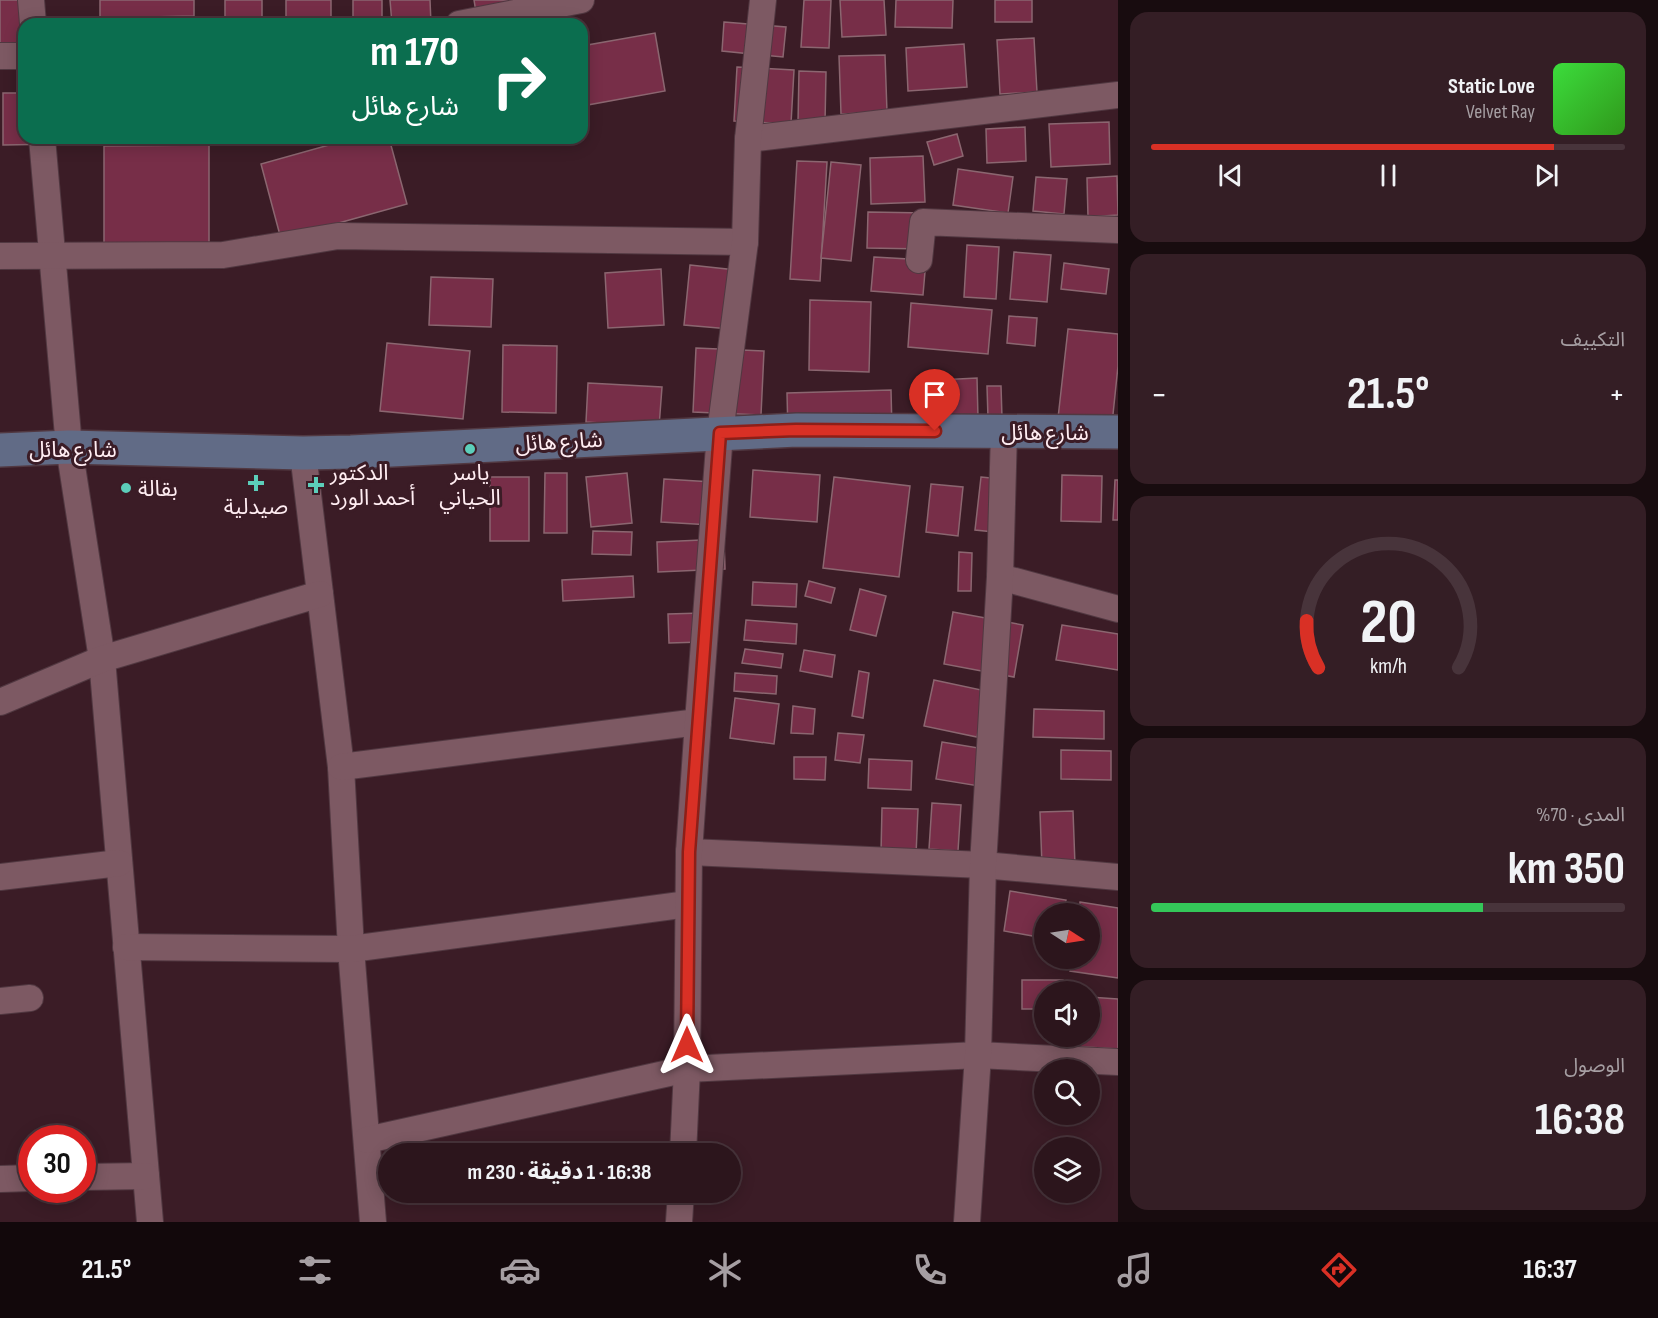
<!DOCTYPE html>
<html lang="ar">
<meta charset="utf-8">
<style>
body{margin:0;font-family:"Sofia Sans Condensed","Noto Sans Arabic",sans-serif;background:#341e25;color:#f1f3f6;direction:rtl;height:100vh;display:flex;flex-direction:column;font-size:22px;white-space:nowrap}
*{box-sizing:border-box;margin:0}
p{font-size:20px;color:#a69fa3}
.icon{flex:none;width:33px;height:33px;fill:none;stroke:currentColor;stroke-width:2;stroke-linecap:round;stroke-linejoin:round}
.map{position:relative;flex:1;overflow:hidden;direction:ltr}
.side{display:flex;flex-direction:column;gap:12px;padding:12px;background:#180c0f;width:540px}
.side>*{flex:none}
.guide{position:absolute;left:18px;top:18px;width:570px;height:126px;border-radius:18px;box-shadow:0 3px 15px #0003,0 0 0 2px #48343b;direction:rtl;background:#0b6e4f;color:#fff;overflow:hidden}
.needle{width:39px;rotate:102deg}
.fabs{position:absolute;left:1034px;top:903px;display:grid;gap:12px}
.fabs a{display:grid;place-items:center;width:66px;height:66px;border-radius:50%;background:#2c151c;box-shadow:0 3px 15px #0003,0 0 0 2px #48343b;font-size:30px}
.speed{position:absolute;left:18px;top:1125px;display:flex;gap:12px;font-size:30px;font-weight:700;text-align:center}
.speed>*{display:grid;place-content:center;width:78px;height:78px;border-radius:50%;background:#2c151c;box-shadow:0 3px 15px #0003,0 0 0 2px #48343b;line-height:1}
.speed .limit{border:9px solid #d22;background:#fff;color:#111}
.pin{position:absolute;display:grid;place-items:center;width:51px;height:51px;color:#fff;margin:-62px -26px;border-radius:50% 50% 50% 0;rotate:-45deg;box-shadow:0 0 6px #0007}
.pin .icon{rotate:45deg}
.me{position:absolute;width:66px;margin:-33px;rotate:0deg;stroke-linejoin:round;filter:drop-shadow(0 0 4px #0008)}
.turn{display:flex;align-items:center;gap:21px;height:126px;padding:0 30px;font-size:27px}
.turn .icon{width:78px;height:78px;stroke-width:2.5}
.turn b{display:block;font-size:42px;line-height:51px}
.big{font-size:45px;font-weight:700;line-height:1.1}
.side .widget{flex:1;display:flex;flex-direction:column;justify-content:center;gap:9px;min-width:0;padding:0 21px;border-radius:18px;background:#341e25}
.side .dial{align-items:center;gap:0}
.dial svg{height:156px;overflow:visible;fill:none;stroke:#48343b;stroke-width:7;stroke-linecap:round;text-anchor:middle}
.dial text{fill:#f1f3f6;stroke:none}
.song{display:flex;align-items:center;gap:18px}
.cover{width:72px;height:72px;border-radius:9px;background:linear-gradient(135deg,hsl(120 70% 55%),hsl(110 70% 35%))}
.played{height:6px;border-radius:3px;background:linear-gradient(90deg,#d93025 85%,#48343b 85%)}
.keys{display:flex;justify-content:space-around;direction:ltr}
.heat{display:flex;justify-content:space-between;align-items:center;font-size:33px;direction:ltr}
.charge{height:9px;border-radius:4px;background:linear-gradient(90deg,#34c759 70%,#48343b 0)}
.trip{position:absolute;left:378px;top:1143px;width:363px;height:60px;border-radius:30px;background:#2c151c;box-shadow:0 3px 15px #0003,0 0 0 2px #48343b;font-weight:700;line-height:60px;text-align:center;direction:rtl}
.tabs{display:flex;height:96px;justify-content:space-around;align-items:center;background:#12080b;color:#a69fa3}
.tabs .icon{width:42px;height:42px}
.tabs .selected{color:#d93025}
.tabs b{font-size:27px;color:#f1f3f6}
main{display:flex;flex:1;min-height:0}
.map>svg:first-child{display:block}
</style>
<main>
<section class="side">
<div class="widget">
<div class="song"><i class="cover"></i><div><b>Static Love</b><p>Velvet Ray</p></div></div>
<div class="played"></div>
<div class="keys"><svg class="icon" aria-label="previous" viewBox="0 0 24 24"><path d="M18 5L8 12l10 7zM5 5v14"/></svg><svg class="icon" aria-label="pause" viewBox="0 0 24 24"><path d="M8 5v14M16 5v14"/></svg><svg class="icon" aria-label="next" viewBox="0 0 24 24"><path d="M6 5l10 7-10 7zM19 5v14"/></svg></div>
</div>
<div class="widget"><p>التكييف</p>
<div class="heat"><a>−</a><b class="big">21.5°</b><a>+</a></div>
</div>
<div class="widget dial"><svg viewBox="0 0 100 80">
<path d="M14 69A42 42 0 1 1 86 69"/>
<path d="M14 69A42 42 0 0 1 8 45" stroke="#d93025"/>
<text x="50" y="56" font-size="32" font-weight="700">20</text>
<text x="50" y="72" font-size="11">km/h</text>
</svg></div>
<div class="widget"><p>المدى · 70%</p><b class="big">350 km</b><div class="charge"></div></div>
<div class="widget"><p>الوصول</p><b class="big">16:38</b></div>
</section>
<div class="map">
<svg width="1118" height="1222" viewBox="0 0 1118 1222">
<rect width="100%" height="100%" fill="#3b1c26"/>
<!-- building -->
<g fill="#772e48" stroke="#8b6670" stroke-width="1.5">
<path d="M0,0H36L24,24V45H0Z"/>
<path d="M100,0H194V16L100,18Z"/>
<rect x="225" y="0" width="37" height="24"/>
<rect x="286" y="0" width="45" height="24"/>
<rect x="353" y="0" width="29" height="24"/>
<path d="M390,0H430L431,24H392Z"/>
<path d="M474,0H513L517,23L478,24Z"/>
<path d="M804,0H831L829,48L801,47Z"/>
<path d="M840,0H884L886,35L842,37Z"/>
<path d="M896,0H953L952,28L895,27Z"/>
<rect x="995" y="0" width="37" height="22"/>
<path d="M724,22L786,27L783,57L722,51Z"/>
<path d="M655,33L665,91L582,106V46Z"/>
<path d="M1034,38L1037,92L1000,94L997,40Z"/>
<path d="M964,44L967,87L908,91L906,48Z"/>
<path d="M885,55L887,112L841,114L839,56Z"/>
<path d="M737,67L794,70L791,124L734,121Z"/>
<path d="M799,71L826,72L825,123H798Z"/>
<path d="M3,93H24V138H62V144L3,145Z"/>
<path d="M1109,122L1110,164L1051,167L1049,124Z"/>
<path d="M1025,127L1026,161L987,163L986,129Z"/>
<path d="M957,134L963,156L934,165L927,142Z"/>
<path d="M354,138H389L407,204L281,239L261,164Z"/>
<path d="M209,145V243H104V146Z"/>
<path d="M923,156L925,202L871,204L870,158Z"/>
<path d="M797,161L827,162L820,281L790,279Z"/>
<path d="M831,162L861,165L851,261L821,258Z"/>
<path d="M958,169L1013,177L1008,213L953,205Z"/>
<path d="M1117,176L1118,215L1088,217L1087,178Z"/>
<path d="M1036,177L1067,179L1064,214L1033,211Z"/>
<path d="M868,212L927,213L925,249L867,248Z"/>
<path d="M967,245L999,247L996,299L964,297Z"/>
<path d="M1014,252L1051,255L1047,302L1010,299Z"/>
<path d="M874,257L926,260L923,295L871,291Z"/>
<path d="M1064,263L1109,269L1106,294L1061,289Z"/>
<path d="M690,265L736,270L730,329L684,325Z"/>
<path d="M661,269L664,325L608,328L605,273Z"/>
<path d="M431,277L493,279L491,327L429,325Z"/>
<path d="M810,300L871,302L869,372L809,370Z"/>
<path d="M911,303L992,310L988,354L908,347Z"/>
<path d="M1009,316L1037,318L1035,346L1007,343Z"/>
<path d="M1068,329L1118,334V366L1112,424L1058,418Z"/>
<path d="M387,343L470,351L463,419L380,411Z"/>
<path d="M503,345L557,346L556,413L502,412Z"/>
<path d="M696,348L764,351L761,415L693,412Z"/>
<path d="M977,378L978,418L921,420L919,381Z"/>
<path d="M588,383L662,387L659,427L586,422Z"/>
<path d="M987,386H1001L1002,418H988Z"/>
<path d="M891,390L892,430L788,433L787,393Z"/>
<path d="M753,470L820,475L817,522L750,517Z"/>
<path d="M545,473H567V533H544Z"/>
<path d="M627,473L632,523L591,527L586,477Z"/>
<path d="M1062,475L1102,476L1101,522L1061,521Z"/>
<rect x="490" y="477" width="39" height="64"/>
<path d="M834,477L910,486L899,577L823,568Z"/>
<path d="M981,477L1010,480L1004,533L975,530Z"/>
<path d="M664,479L713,482L711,525L661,522Z"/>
<path d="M1115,480H1118V520H1113Z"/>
<path d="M931,484L963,487L958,536L926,532Z"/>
<path d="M593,531L632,532L631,555L592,554Z"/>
<path d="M724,539L725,569L658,572L657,542Z"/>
<path d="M959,552L972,553L971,591H958Z"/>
<path d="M633,576L634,597L563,601L562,580Z"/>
<path d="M809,581L835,588L831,603L805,596Z"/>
<path d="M753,582L797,584L796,607L752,605Z"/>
<path d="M860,589L886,596L876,636L850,630Z"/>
<path d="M953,612L1023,625L1014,677L944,664Z"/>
<path d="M702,613V642L669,643L668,614Z"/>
<path d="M746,620L797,624L796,644L744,640Z"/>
<path d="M1062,625L1118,634V670L1056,660Z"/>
<path d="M745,649L783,654L781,668L742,663Z"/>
<path d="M804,650L835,655L832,677L800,671Z"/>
<path d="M859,671L869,673L863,718L852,716Z"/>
<path d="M735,673L777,676L776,694L734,691Z"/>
<path d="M934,680L986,691L977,737L924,726Z"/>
<path d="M735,698L779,704L774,744L730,738Z"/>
<path d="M793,706L815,709L813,734L791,733Z"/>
<path d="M1034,709L1104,711V739L1033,737Z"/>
<path d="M838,733L864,735L860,763L835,760Z"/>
<path d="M942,742L997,751L991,788L936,779Z"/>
<path d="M1061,750L1111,751V780L1061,779Z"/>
<path d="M794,757H826L825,780L794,779Z"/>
<path d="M869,759L912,761L911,790L868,788Z"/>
<path d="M932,803L961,805L958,851L929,849Z"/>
<path d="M882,808L918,809L916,855L881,853Z"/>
<path d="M1073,811L1075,865L1042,866L1040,812Z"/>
<path d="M1010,891L1066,900L1063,914H1044V938L1004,931Z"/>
<path d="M1080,902L1118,908V978L1070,971L1072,958H1089V914H1079Z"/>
<path d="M1022,980H1063V992H1044V1009H1022Z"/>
<path d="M1089,997L1118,999V1049L1070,1046V1036H1089Z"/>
</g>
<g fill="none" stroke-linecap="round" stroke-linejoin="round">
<!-- street casing -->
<g stroke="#513841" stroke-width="28">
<g id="street">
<path d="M31,0L33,24"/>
<path d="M459,24L581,0"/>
<path d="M0,56H24"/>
<path d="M42,138L69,447L102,659L150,1222"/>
<path d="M748,139L1118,95"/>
<path d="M0,256L223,255L338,236L745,242"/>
<path d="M919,260L923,222L1118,230"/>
<path d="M303,453L341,767L351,949L373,1222"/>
<path d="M1000,577L1118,609"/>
<path d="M0,702L102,659L320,594"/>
<path d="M341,767L698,722"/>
<path d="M689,852L983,865L1118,877"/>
<path d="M0,877L119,863"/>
<path d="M126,947L351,949L688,904"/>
<path d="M0,1001L30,998"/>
<path d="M367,1140L687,1069L978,1055L1118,1062"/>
<path d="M683,1154L687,1069L689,852L698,722L720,433L745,242L748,139L763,0"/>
<path d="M82,1177L146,1176"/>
<path d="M0,1179L32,1178"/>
<path d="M679,1222L681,1192"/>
<path d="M967,1222L978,1055L983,865L1000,577L1004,431"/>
</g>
</g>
<!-- secondary casing -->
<g stroke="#513841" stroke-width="36">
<path id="secondary" d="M0,450L69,447L303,453L351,452L797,430L1118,432"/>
</g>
<!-- street -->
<use href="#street" stroke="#7d5963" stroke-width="26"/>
<!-- secondary -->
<use href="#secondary" stroke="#616b86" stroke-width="33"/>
</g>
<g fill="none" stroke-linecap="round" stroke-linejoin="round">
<!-- route casing -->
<g stroke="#8d1f18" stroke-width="15">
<path id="route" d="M687,1045L689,852L720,433L796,430L935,431"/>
</g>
<!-- route -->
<use href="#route" stroke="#d93025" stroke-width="10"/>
</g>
<!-- markers -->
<g fill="#5cceba" stroke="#3b1c26" stroke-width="2">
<circle cx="470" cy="449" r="6"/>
<path d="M253 474h6v6h6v6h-6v6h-6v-6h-6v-6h6z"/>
<path d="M313 476h6v6h6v6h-6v6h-6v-6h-6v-6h6z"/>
<circle cx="126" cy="488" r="6"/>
</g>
<g text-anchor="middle" stroke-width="6" stroke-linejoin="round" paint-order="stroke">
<!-- street labels -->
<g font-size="22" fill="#ffedf2" stroke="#3b1c26">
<text x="1045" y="440">شارع هائل</text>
<text transform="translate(559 441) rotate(-3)" y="8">شارع هائل</text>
<text x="73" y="457">شارع هائل</text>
</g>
<!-- poi labels -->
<g font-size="22" fill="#ffedf2" stroke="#3b1c26" text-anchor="start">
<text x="330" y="480">الدكتور<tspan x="330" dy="25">أحمد الورد</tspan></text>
<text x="470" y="480" text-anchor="middle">ياسر<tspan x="470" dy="25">الحياني</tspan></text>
<text x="138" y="496">بقالة</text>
<text x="256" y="514" text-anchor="middle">صيدلية</text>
</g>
</g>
</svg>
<div class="fabs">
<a><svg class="needle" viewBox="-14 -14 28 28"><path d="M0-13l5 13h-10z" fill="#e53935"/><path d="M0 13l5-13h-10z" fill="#a69fa3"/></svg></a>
<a><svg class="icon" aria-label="sound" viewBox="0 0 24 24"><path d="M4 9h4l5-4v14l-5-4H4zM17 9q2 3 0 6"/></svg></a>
<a><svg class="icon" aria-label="search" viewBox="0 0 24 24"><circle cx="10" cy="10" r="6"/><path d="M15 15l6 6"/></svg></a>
<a><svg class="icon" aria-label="layers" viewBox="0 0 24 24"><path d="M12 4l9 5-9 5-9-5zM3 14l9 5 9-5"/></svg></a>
</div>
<div class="speed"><div class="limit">30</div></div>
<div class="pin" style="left:935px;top:431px;background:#d93025"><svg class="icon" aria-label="arrive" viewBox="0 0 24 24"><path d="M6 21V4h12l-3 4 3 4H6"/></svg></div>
<svg class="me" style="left:687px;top:1045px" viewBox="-20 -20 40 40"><path d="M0-17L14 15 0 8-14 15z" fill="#d93025" stroke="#fff" stroke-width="4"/></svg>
<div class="trip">16:38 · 1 دقيقة · 230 m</div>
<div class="guide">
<div class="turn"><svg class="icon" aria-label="right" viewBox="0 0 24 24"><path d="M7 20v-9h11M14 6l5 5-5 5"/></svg><div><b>170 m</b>شارع هائل</div></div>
</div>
</div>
</main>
<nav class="tabs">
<b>16:37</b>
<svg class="icon selected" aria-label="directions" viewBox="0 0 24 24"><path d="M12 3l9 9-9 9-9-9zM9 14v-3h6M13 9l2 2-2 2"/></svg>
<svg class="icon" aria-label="music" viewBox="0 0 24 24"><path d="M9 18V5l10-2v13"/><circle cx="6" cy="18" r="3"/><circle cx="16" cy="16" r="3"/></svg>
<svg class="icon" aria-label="phone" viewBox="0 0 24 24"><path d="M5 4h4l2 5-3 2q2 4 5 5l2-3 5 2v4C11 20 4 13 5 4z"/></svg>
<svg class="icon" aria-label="climate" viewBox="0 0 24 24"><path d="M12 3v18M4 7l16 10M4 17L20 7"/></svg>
<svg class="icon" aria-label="car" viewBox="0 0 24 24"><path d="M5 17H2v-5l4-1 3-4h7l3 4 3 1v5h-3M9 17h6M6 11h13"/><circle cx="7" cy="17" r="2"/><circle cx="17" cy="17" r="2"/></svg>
<svg class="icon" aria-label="filters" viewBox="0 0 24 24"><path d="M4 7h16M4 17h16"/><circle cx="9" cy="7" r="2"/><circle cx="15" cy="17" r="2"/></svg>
<b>21.5°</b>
</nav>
